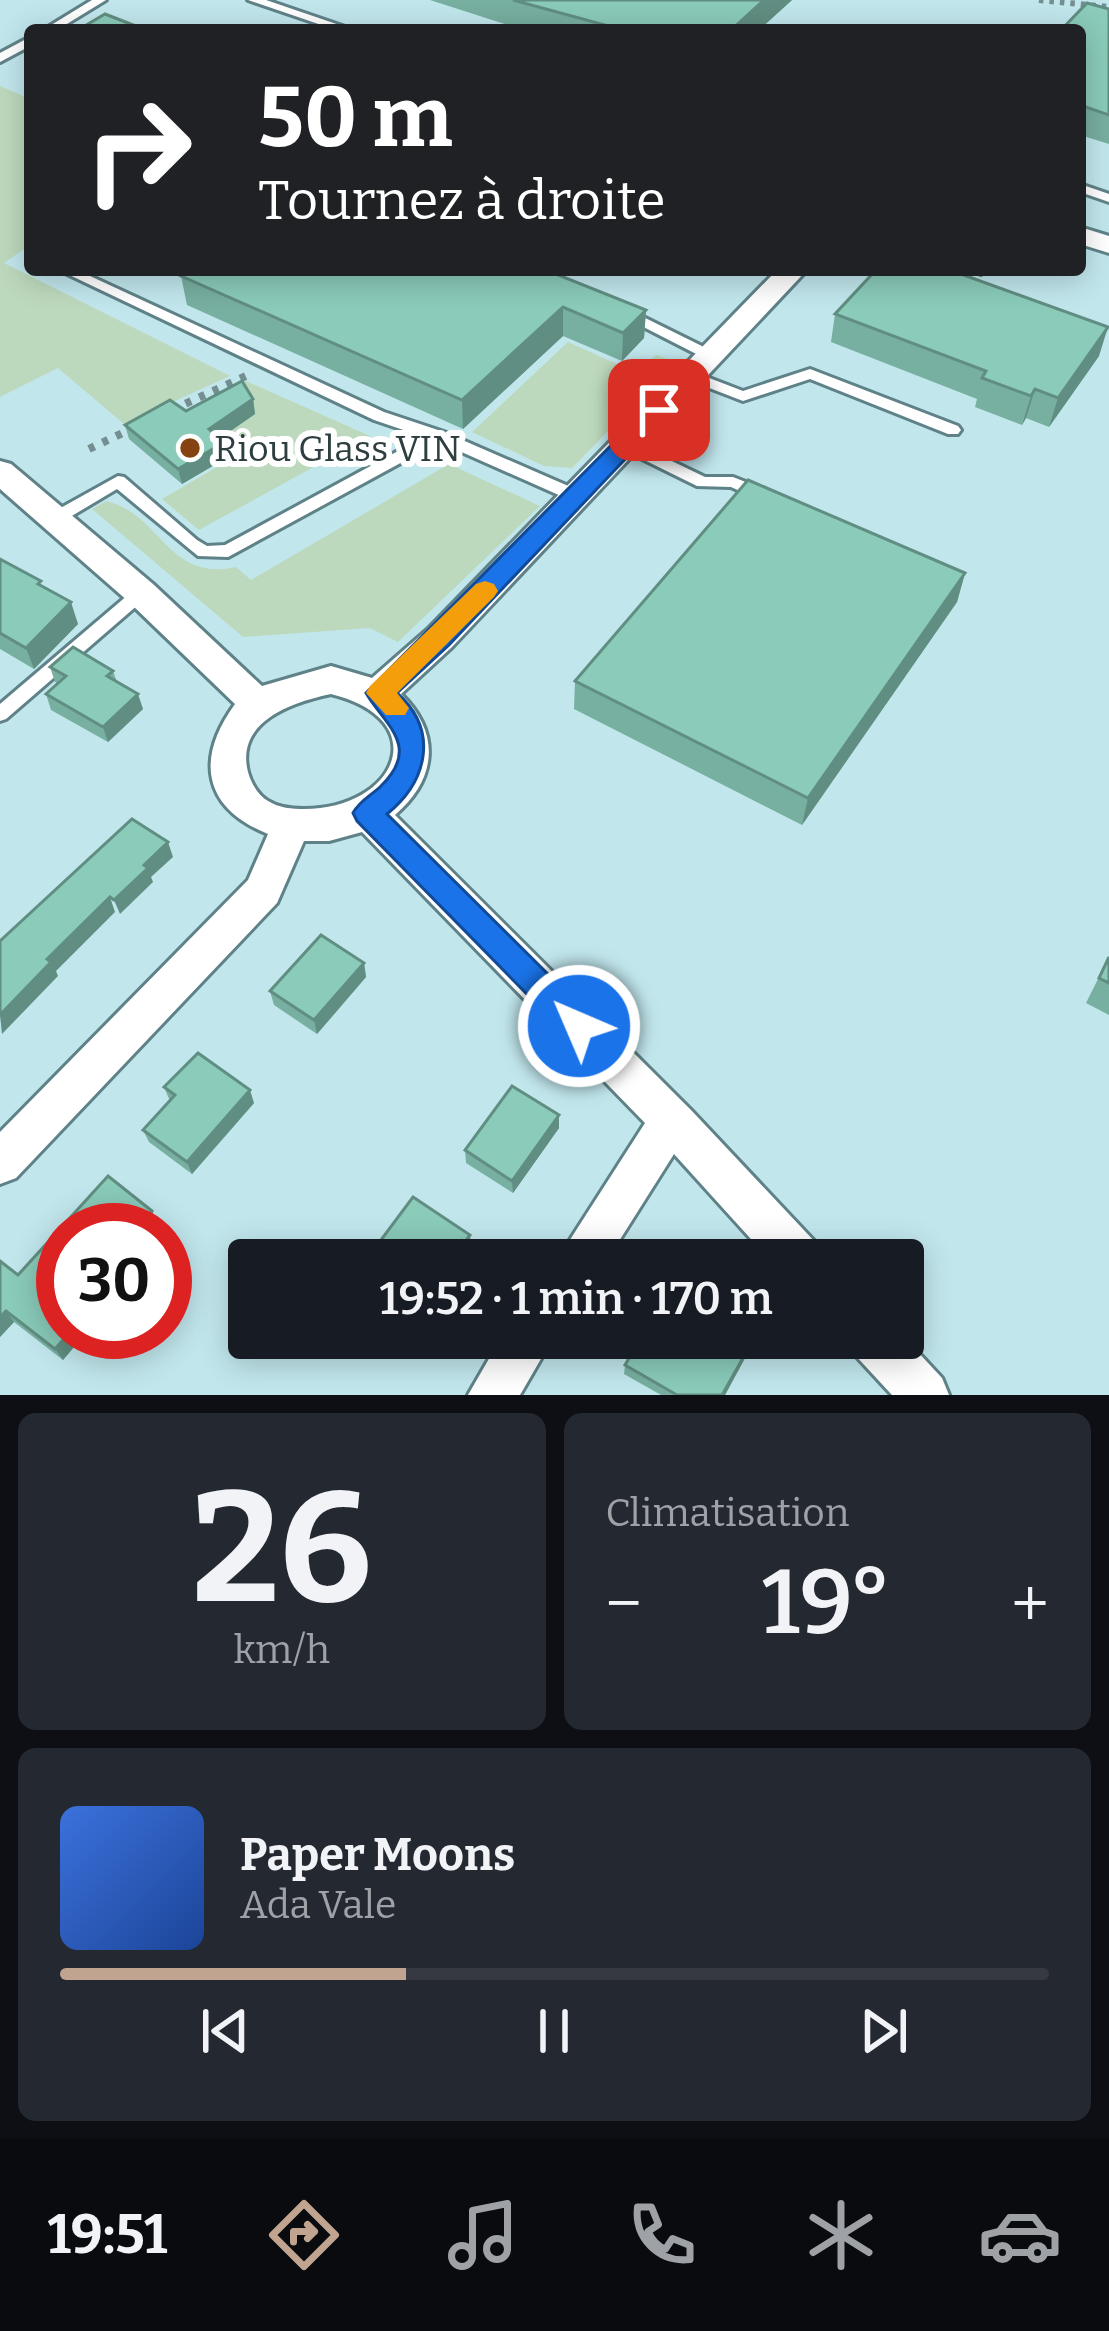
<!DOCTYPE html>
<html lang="fr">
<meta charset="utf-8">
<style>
body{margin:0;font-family:Bitter,serif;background:#242831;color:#f1f3f6;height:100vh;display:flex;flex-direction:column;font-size:45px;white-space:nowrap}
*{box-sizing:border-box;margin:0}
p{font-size:39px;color:#9ea1a6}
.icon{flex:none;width:66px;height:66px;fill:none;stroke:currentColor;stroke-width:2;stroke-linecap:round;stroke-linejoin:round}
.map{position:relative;height:1395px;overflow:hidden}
.details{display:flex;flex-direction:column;gap:18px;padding:18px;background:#0d0f14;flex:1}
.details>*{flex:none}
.guide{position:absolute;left:24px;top:24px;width:1062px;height:252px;border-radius:12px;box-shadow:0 6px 30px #0003;background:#202124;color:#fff;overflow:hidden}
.speed{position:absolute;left:36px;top:1203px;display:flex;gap:24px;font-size:60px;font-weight:700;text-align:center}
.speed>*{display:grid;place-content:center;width:156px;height:156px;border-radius:50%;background:#171b24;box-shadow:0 6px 30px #0003;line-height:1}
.speed .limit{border:18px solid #d22;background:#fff;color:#111}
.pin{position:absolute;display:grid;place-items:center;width:102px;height:102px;color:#fff;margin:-51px;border-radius:24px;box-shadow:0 6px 18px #0006}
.me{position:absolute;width:132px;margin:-66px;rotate:315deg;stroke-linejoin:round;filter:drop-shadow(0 0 9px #0008)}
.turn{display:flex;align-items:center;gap:42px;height:252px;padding:0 36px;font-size:54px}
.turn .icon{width:156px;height:156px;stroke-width:2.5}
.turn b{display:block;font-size:84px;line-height:102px}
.big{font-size:90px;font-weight:600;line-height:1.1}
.details .widget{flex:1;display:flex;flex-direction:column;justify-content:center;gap:18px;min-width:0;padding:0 42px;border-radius:18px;background:#242831}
.details .dial{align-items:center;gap:0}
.dial b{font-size:156px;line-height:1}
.song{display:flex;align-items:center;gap:36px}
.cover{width:144px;height:144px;border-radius:18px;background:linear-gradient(135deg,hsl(220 70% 55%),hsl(220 70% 35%))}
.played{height:12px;border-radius:6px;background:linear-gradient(90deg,#c0a48f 35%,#363941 35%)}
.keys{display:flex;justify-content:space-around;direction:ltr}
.heat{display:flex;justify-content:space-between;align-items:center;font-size:66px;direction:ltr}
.details .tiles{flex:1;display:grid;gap:18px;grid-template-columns:1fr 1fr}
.widget:last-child{grid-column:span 2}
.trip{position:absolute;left:228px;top:1239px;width:696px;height:120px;border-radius:12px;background:#171b24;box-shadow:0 6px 30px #0003;font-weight:600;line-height:120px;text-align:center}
.dock{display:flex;height:192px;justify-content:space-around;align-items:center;background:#090b0e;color:#9ea1a6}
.dock .icon{width:84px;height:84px}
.dock .on{color:#c0a48f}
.dock b{font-size:54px;color:#f1f3f6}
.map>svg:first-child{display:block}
</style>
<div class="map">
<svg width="1109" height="1395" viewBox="0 0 1109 1395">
<rect width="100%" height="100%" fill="#c1e7ed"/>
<!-- green -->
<g fill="#bdd9bd">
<path d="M0,86L30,99V245L4,263L230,376L124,424L58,368L0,397Z"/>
<path d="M568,342L637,373L656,355L676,362L572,468L544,466L472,432Z"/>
<path d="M246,381L370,436L199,530L162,499L248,449L200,413L183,412Z"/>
<path d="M449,464L540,506L398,642L370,628L243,637L92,509L106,501C163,515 167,582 236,567L251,580Z"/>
</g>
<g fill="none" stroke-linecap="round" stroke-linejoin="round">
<!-- lane casing -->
<g stroke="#5f8288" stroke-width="6">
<g id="lane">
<path d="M92,0H106L57,30H43Z"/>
<path d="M248,0H266L354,30H336Z"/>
<path d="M30,37V46L0,62V53Z"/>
<path d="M1080,184L1109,194V202L1080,192Z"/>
<path d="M59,270H77L384,412L444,432L582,492L584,496L582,500H570L439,442L228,557L198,556L117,489L60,523H48L46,519L48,515L118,476L124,477L197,540L207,546L225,545L424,437L374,420Z"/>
<path d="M970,270H988L981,274Z"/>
<path d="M627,309L716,353L718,356L716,359H706L622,316V310Z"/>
<path d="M810,369L958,426L961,430L958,434H948L810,379L743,401L686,379L683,376L691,371L743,391Z"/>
<path d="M626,439L705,477H733L766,490L768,494L760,500L731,487L697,486L620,448L618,444L620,440Z"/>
<path d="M141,587L147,589L150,593L147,597L6,719L0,721V704L135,589Z"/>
</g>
</g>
<!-- street casing -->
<g stroke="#5f8288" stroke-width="6">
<g id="street">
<path d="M1080,227L1109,236V253L1080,244Z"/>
<path d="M777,270H807L452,647L401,694C441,733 437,779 395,815L691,1110L817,1244L824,1260H770L674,1154L607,1260H557L645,1123L362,832L329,841H304L277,903L16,1178L0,1184V1132L248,880L268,834C203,808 195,759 235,704L129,602L0,489V461L11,464L153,584L262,686L331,666L372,678L428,629ZM331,694C436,720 396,809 304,809C292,809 279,808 268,801C258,795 251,783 248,772C235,721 293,702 331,694Z"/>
<path d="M903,1336L942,1378L949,1395H892L855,1355L848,1338Z"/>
<path d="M501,1338H553L520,1395H468Z"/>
</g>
</g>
<!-- path-far1 -->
<path stroke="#748e91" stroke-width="6" stroke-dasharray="4.5 6" stroke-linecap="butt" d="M1039,0L1109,7"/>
<!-- path -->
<g stroke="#748e91" stroke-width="8" stroke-dasharray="6 9" stroke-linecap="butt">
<path d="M172,410L246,376"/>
<path d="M89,449L131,429"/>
</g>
<!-- lane -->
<use href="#lane" fill="#fff" fill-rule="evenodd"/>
<!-- street -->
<use href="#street" fill="#fff" fill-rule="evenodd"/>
</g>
<!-- wall -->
<g fill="#77afa0">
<path d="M430,0H792L759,30H523Z"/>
<path d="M1109,9V144L1080,135V30Z"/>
<path d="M181,276L646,310L644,338L622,361L563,336L463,429L187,305Z"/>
<path d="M835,314L1099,356L1049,427L1026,418L1022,425L975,407L977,399L831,342Z"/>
<path d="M253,399L255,414L220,438L225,442L228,457L182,484L129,439L125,425Z"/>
<path d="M0,559L43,586L78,624L34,669L0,649Z"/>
<path d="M965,573L957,602L802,825L574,709L575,681Z"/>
<path d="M50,667L113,671L117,682L143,709L108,742L51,710L46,694L58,684L55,682Z"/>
<path d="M1109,957V1015L1086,1003Z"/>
<path d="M364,963L366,977L317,1034L274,1005L270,991Z"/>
<path d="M164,1087L254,1103L192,1174L149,1142L143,1130L170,1101Z"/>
<path d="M559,1115V1128L513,1193L466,1163L465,1150Z"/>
<path d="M108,1176L152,1211L157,1223L152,1230H63V1332H84L85,1334L63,1360L14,1322L0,1337V1261L18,1275Z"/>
<path d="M748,1349L745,1358L725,1395H661L624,1374L625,1365Z"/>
</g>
<!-- shaded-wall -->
<g fill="#618e82">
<path d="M764,0H792L759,30H731Z"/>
<path d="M563,307V336L463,429L462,400Z"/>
<path d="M646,310L644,338L622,361L623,333Z"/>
<path d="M1108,327L1099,356L1049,427L1058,398Z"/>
<path d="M1035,389L1026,418L1022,425L1031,396Z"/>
<path d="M253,399L255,414L212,444L209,429Z"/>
<path d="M225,442L228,457L182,484L178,469Z"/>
<path d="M965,573L957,602L802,825L808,798Z"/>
<path d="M71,602L78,624L34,669L26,648Z"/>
<path d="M138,694L143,709L108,742L103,727Z"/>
<path d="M168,842L173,857L151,877L153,882L120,914L114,900L144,865Z"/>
<path d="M110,897L115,912L56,971L58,976L2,1034L0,1015L47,959Z"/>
<path d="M364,963L366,977L317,1034L314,1020Z"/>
<path d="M250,1090L254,1103L192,1174L187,1162Z"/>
<path d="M559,1115V1128L513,1193L512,1181Z"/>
<path d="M152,1211L157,1223L152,1230H135Z"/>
<path d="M470,1235L471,1246L461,1260H451Z"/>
<path d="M6,1311L14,1322L0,1337V1317Z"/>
<path d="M70,1332H84L85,1334L63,1360L55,1349Z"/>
<path d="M748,1349L745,1358L725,1395H722Z"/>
</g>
<!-- building -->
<g fill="#8acbba" stroke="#618e82" stroke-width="3">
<path d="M513,0H764L731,30H623Z"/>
<path d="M1087,3L1109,9V115L1080,105V30H1061Z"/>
<path d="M105,14L146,30H78Z"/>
<path d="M189,270H546L646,310L623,333L563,307L462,400L181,276Z"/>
<path d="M876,270H950L1108,327L1058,398L1035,389L1031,396L982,378L986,371L835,314Z"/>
<path d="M242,381L253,399L209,429L225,442L178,469L125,425L170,400L186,411Z"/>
<path d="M748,480L965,573L808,798L575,681Z"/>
<path d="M0,559L41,581L38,584L71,602L26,648L0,633Z"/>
<path d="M73,647L113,671L107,676L138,694L103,727L46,694L66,676L50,667Z"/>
<path d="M132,819L168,842L144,865L148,868L114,900L110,897L47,959L51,962L0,1015V941Z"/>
<path d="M321,935L364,963L314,1020L270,991Z"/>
<path d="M1109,957V983L1099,978Z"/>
<path d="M198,1053L250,1090L187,1162L143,1130L175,1095L164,1087Z"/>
<path d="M512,1086L559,1115L512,1181L465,1150Z"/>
<path d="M108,1176L152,1211L135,1230H63V1332H70L55,1349L6,1311L0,1317V1261L18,1275Z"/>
<path d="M413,1197L470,1235L451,1260H366Z"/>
<path d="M641,1338H731L748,1349L722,1395H677L625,1365Z"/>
</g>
<!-- route -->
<path fill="#1a73e8" stroke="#114b97" stroke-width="3" d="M659,403L667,405V415L449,645L397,693C439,730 428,781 387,814L590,1016L595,1026L590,1036L579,1040L568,1036L357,821L353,813C360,800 371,796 381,786C422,746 384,724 366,693L651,405Z"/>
<!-- slow -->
<path fill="#f59e0b" d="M485,581L494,584L498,591L494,597L397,693L409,708L405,715H386L366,693L370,686L476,584Z"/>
<!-- markers -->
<circle fill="#854311" stroke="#fff" stroke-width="4.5" cx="190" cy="448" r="12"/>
<g text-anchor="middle" stroke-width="12" stroke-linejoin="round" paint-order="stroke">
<!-- poi labels -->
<g font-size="36" fill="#2f3e40" stroke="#fff" text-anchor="start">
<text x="214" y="461">Riou Glass VIN</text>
</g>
</g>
</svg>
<div class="speed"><div class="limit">30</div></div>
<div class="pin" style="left:659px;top:410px;background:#d93025"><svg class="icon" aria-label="arrive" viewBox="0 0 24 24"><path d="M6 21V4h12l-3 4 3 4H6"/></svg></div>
<svg class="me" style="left:579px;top:1026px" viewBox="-20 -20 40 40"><circle r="17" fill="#1a73e8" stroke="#fff" stroke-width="3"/><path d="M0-11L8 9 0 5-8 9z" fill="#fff"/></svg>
<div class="trip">19:52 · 1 min · 170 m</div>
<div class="guide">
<div class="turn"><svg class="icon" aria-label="right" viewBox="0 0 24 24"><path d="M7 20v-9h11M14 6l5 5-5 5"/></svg><div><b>50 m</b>Tournez à droite</div></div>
</div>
</div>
<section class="details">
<div class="tiles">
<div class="widget dial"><b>26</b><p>km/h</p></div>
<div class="widget"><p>Climatisation</p>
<div class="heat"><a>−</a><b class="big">19°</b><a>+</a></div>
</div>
<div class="widget">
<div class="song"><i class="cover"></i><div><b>Paper Moons</b><p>Ada Vale</p></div></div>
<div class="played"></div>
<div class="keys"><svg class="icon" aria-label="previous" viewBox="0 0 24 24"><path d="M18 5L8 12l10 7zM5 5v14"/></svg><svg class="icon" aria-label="pause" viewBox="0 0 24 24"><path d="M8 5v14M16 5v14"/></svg><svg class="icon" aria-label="next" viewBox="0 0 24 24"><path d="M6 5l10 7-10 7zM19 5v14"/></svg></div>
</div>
</div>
</section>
<nav class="dock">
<b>19:51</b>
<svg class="icon on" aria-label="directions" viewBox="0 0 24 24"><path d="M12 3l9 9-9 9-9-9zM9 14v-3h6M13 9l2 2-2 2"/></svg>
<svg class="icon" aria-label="music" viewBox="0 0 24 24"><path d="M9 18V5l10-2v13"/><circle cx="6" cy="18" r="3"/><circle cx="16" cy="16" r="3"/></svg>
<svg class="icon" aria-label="phone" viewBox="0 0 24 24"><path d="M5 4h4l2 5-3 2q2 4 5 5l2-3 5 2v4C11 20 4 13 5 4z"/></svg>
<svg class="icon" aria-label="climate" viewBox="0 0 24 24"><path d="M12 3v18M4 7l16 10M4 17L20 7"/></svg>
<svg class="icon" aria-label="car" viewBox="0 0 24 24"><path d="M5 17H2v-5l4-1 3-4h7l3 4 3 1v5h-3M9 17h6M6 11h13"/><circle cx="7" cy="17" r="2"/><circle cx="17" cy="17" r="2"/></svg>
</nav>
